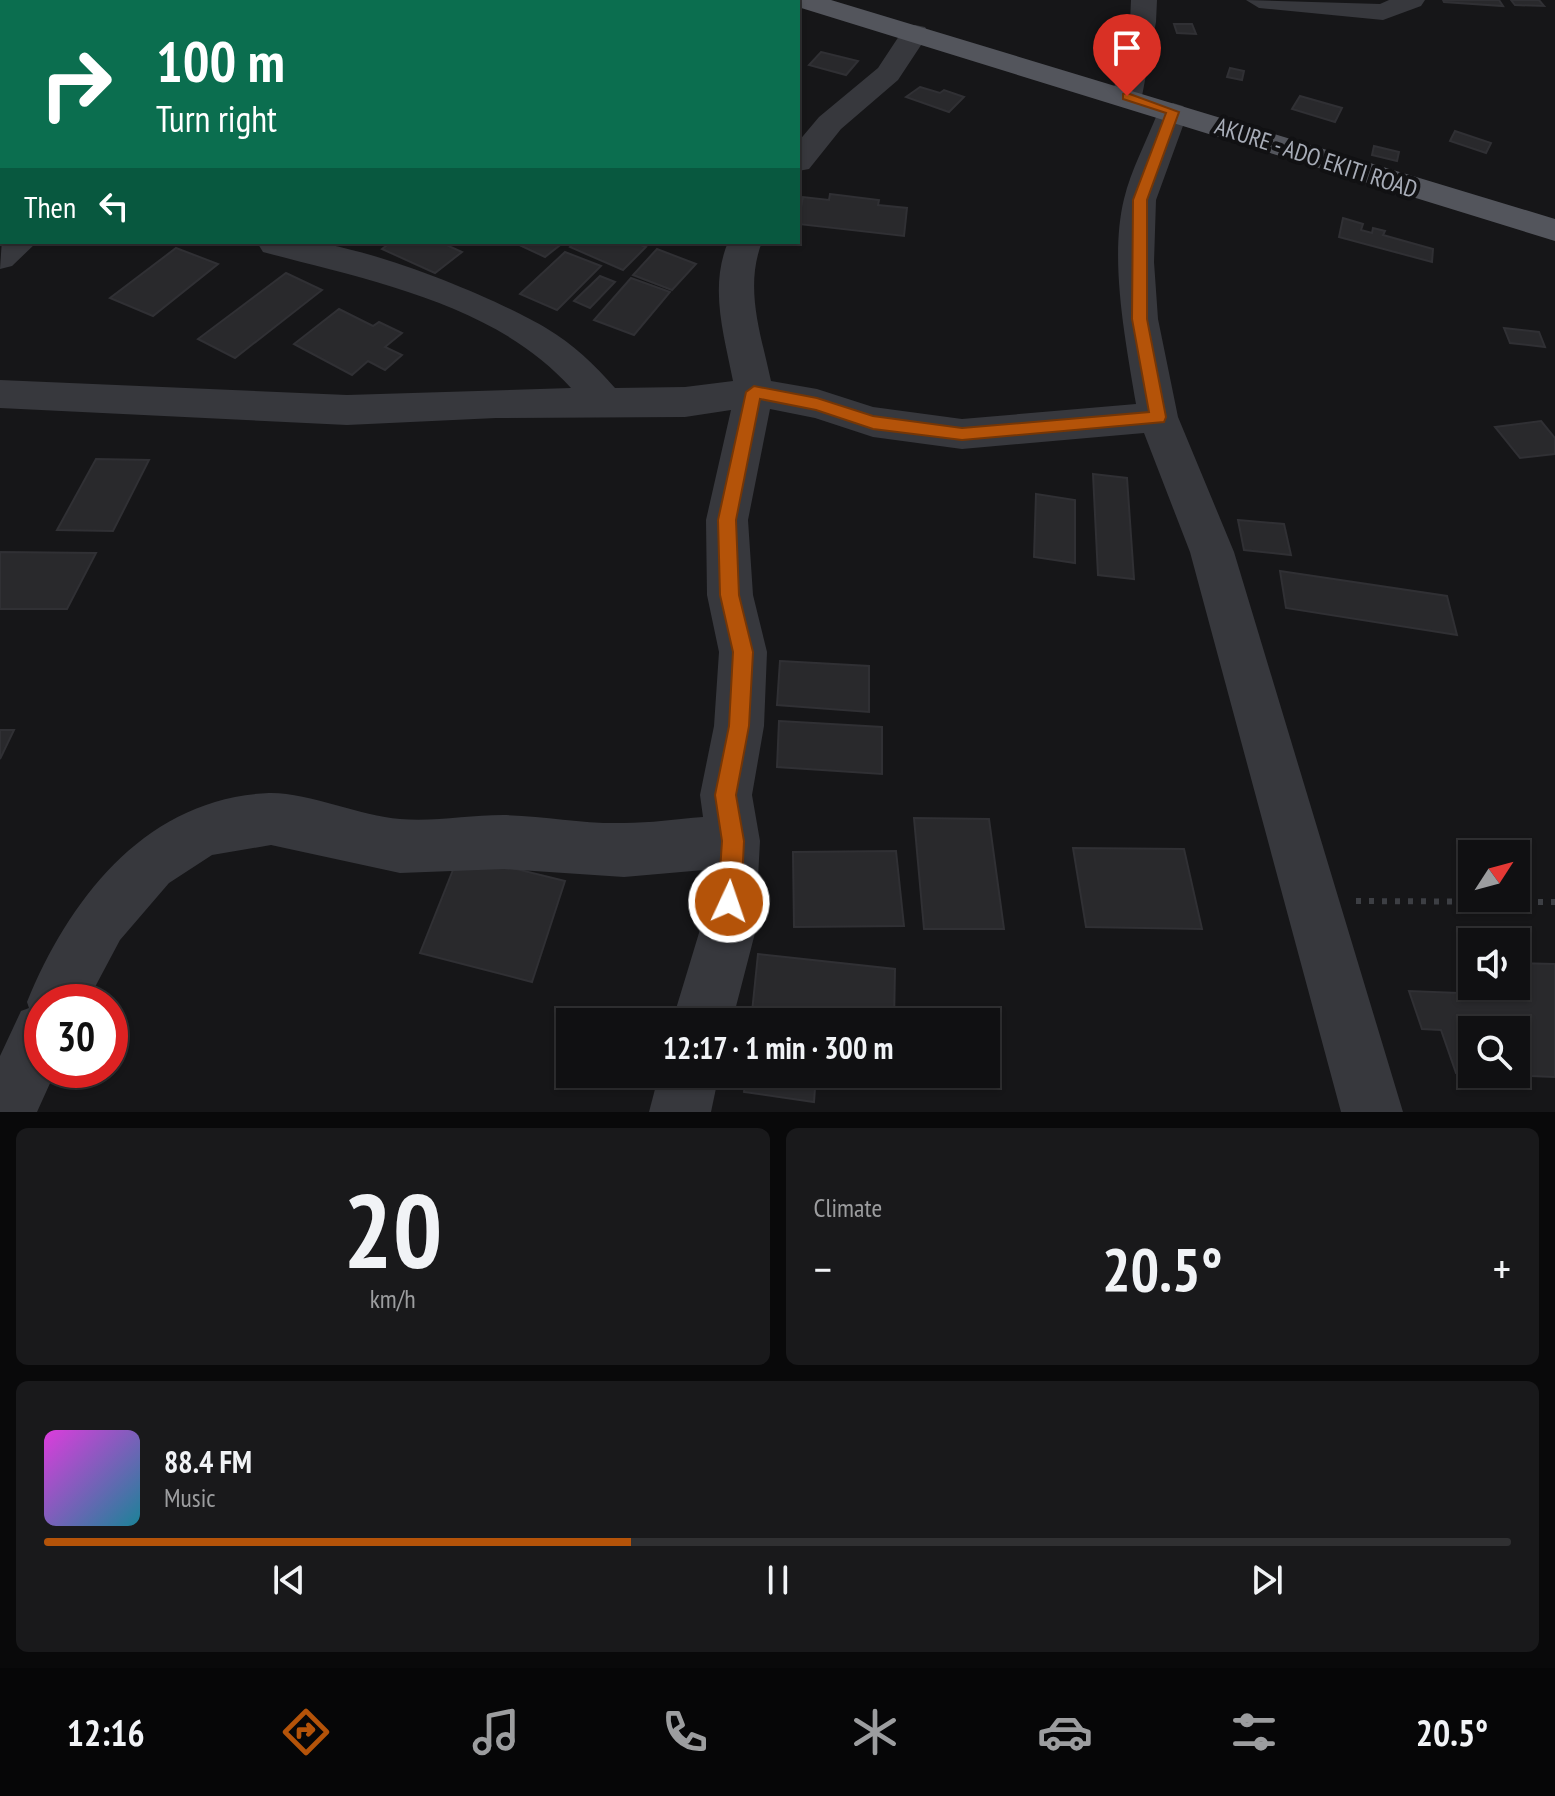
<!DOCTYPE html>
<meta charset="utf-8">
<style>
body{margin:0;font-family:"PT Sans Narrow",sans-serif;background:#19191b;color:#f1f3f6;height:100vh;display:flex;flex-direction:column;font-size:30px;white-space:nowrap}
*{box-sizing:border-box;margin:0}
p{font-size:26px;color:#9c9d9f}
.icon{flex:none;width:44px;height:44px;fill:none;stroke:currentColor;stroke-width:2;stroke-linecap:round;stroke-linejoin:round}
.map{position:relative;height:1112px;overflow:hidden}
.details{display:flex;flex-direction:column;gap:16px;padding:16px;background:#09090a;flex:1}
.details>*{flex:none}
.top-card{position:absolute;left:0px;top:0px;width:800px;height:244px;box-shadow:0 2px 6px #0004,0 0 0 2px #303032;background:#0b6e4f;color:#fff;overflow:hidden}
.needle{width:52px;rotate:54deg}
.tools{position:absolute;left:1458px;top:840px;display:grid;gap:16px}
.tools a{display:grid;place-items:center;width:72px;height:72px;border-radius:0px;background:#101012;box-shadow:0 2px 6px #0004,0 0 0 2px #303032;font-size:40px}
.speed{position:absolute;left:24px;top:984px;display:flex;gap:16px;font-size:40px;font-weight:700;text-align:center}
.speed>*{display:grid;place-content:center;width:104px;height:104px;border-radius:50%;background:#101012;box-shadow:0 2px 6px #0004,0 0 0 2px #303032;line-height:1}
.speed .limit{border:12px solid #d22;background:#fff;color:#111}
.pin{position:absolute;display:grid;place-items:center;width:68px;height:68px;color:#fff;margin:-82px -34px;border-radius:50% 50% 50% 0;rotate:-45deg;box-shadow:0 0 8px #0007}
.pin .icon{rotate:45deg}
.me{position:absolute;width:88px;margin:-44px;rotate:3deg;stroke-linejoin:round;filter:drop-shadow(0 0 6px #0008)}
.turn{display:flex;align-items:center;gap:28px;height:168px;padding:0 24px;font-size:36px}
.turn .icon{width:104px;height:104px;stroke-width:2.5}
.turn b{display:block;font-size:56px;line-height:68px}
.then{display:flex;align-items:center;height:76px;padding:0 24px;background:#0003;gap:16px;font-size:30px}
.big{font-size:60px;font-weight:600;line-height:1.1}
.details .tile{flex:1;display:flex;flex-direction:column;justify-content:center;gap:12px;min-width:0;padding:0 28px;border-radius:12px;background:#19191b}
.details .dial{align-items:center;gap:0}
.dial b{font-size:104px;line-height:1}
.song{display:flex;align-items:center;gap:24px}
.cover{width:96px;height:96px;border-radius:12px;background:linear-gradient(135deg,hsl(300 70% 55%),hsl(190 70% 35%))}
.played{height:8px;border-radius:4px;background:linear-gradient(90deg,#b45309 40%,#303032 40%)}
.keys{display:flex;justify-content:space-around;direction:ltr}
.heat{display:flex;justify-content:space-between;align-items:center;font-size:44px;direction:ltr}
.details .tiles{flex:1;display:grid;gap:16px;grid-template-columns:1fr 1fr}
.tile:last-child{grid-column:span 2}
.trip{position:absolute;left:556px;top:1008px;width:444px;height:80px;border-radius:0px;background:#101012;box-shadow:0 2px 6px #0004,0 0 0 2px #303032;font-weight:600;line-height:80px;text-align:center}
.tabs{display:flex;height:128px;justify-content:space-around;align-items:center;background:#060607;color:#9c9d9f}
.tabs .icon{width:56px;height:56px}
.tabs .selected{color:#b45309}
.tabs b{font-size:36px;color:#f1f3f6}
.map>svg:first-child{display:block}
</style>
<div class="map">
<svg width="1555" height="1112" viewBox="0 0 1555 1112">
<rect width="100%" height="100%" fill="#161618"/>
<!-- building -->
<g fill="#29292c" stroke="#303034" stroke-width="2">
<path d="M1443,0H1499L1503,6L1444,2Z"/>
<path d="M1511,0H1539L1544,6L1515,5Z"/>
<path d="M1174,24H1192L1196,34L1177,33Z"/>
<path d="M821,52L858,61L846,75L809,65Z"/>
<path d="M1230,68L1244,71L1242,80L1227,77Z"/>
<path d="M920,87L940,93L944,90L964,97L949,112L906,97Z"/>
<path d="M1300,96L1342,108L1335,122L1292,109Z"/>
<path d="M1455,131L1491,143L1486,153L1450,141Z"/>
<path d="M1374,146L1399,152L1397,161L1372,155Z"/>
<path d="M830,194L879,200L878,205L907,208L904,236L798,224L803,197L829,200Z"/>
<path d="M1343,218L1363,224L1361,230L1372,233L1373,228L1385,231L1383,235L1433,249L1432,262L1339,237Z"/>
<path d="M391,242H440L462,252L435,273L382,249Z"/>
<path d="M513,242H564L545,257Z"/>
<path d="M575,242H633L646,247L623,270L570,247Z"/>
<path d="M176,248L218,264L153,316L110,298Z"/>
<path d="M657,249L696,264L672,290L633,275Z"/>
<path d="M565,252L601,266L557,310L520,294Z"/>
<path d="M286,273L322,290L235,358L198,339Z"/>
<path d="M600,276L615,282L590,308L574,301Z"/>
<path d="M631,278L670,292L634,335L594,320Z"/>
<path d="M339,309L373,326L379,322L402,333L385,347L402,355L385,370L368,361L352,375L294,344Z"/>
<path d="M1504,328L1539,332L1545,347L1510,343Z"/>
<path d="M1541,421L1555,438V454L1520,458L1495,427Z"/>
<path d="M96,459L149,460L113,531L57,530Z"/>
<path d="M1093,474L1127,478L1134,579L1098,575Z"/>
<path d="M1036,494L1075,500V563L1034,557Z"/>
<path d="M1238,520L1284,524L1291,555L1244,550Z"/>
<path d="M0,552L96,553L67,609H0Z"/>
<path d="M1280,571L1447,596L1457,635L1286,608Z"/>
<path d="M780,661L869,666V712L777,705Z"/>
<path d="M779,721L882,727V774L777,767Z"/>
<path d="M0,730H14L0,759Z"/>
<path d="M914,818L989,819L1004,929H924Z"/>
<path d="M1073,848L1184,849L1202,929L1086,927Z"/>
<path d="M896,851L904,926L794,927L793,852Z"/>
<path d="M459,855L565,881L532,982L420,953Z"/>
<path d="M758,954L895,969L894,1022L820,1016L819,1022H751Z"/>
<path d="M1516,963L1555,964V1077L1483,1074H1516V1030H1472V1074L1456,1073L1441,1030L1422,1029L1409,991L1510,995L1507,986H1516Z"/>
<path d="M746,1074H816L814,1102L744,1092Z"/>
</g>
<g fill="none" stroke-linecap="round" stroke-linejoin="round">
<!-- path -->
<path stroke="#3d3f44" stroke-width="6" stroke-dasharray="5 8" stroke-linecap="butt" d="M1356,901L1555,902"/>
<!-- minor -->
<g fill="#37383d" fill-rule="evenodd">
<path d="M1131,0H1157L1156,22L1142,96L1137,102H1117L1112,96L1130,22Z"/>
<path d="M1246,0L1380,4L1389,0H1425L1421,6L1383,20L1259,8Z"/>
<path d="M915,25L925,27L929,33L898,80L841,129L809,169L798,171V142L819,117L878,68L905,27Z"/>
<path d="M1173,103L1183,106L1188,112L1156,200L1154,262L1158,319L1178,417L1234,552L1403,1112H1341L1190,552L1144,433L962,449L873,437L815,418L770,409L748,520L753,595L767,652L764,726L752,795L760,841L755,933L732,1022H672L699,933L704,870L624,877L504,869L400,873L271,845L212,855L169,883L120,940L87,1002H42V1070H56L37,1112H0V1056L21,1011L29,1008L27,1002C70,897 147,798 269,793C308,792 360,816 400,819C434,822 469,815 503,815C544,816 584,824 624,823C650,823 677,819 703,817L700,795L714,726L719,652L707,595L706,520L731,410L685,417L496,418L347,425L0,408V380L347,395L571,388C495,303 367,280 263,252L258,244C315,221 493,296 546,328C573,344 594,364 615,388L685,387L733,381C724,334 709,288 728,242H762C744,288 761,334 771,381L817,389L873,407L962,419L1136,404C1126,343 1109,260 1124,199C1131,170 1147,140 1158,112L1163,106Z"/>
<rect x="0" y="183" width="2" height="20"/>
<path d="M2,239V242H37L12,266L0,269Z"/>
<path d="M659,1074H719L711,1112H649Z"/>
</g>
<!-- major -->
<path fill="#53555c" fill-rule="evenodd" d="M790,0H831L1555,219V241L798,7V2Z"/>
</g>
<!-- route -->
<path fill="#b45309" stroke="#753606" stroke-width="2" d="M1127,93L1179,112L1147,200V319L1166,417L1164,422L962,440L873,429L816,410L760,399L736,520L739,595L753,652L749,726L736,795L744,841L741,902L737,910L729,914L721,910L718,902L722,841L715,795L729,726L733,652L720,595L718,520L746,392L754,386L817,398L873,416L962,428L1149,412L1132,319L1133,200L1166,113L1123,99V94Z"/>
<g text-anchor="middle" stroke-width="8" stroke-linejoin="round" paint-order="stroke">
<!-- far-street labels -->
<g font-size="24" fill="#a8adb8" stroke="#111113">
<text transform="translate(1316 158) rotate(18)" y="8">AKURE - ADO EKITI ROAD</text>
</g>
</g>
</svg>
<div class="tools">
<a><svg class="needle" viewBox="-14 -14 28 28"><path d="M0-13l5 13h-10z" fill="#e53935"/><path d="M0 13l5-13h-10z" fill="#9c9d9f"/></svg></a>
<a><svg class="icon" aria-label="sound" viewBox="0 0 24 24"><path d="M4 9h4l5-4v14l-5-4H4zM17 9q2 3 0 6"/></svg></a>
<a><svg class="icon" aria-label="search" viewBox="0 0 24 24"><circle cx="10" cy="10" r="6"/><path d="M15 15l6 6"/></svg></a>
</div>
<div class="speed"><div class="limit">30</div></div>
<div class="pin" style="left:1127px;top:96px;background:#d93025"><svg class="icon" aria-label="arrive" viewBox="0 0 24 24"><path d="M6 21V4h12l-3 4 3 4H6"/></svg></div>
<svg class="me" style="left:729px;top:902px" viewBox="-20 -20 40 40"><circle r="17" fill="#b45309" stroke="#fff" stroke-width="3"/><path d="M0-11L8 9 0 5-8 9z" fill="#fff"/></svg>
<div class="trip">12:17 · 1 min · 300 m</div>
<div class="top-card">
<div class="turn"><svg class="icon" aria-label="right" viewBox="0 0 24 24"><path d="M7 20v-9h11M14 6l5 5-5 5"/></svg><div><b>100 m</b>Turn right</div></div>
<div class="then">Then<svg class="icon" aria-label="left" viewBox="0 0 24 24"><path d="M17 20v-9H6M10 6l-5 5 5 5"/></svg></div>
</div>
</div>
<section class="details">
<div class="tiles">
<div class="tile dial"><b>20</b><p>km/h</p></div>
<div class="tile"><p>Climate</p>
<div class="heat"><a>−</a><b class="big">20.5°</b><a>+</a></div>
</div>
<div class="tile">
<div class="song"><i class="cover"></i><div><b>88.4 FM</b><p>Music</p></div></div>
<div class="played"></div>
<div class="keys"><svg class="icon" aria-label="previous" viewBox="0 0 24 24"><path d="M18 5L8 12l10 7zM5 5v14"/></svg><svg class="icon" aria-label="pause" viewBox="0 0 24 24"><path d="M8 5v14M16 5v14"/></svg><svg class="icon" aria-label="next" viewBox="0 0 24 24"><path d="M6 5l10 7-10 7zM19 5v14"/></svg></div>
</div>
</div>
</section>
<nav class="tabs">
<b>12:16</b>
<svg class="icon selected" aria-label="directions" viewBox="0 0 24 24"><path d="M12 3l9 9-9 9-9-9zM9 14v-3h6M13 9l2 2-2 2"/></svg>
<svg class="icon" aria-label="music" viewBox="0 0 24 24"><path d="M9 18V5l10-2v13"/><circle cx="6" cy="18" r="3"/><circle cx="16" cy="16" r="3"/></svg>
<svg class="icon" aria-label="phone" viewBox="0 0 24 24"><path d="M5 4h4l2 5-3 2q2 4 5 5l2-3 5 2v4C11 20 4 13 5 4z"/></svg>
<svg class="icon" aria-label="climate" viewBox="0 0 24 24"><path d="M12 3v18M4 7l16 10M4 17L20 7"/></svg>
<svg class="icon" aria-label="car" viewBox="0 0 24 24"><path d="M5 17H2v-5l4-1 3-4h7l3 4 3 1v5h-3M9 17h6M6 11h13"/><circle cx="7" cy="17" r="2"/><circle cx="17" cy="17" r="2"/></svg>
<svg class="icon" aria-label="filters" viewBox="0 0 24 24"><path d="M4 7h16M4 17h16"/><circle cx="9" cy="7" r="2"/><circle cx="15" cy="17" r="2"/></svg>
<b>20.5°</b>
</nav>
